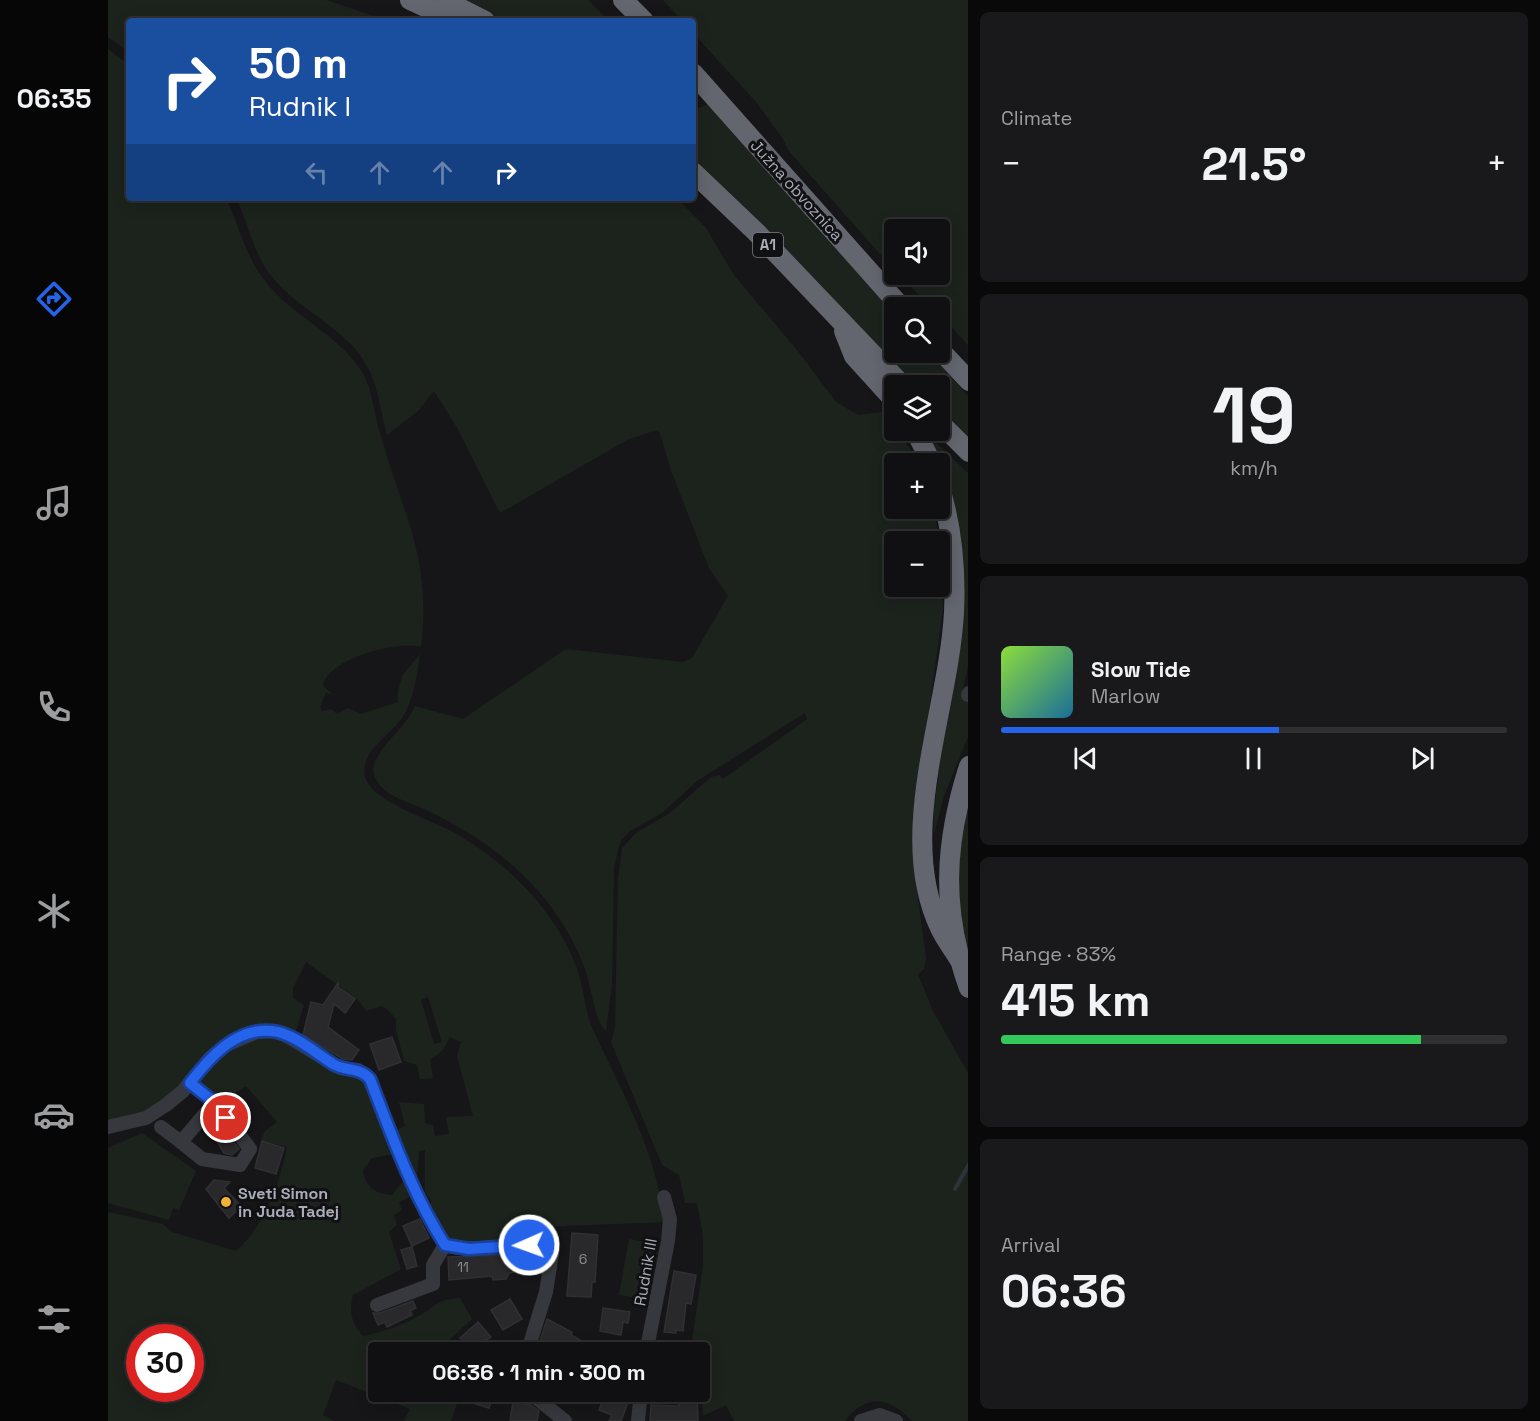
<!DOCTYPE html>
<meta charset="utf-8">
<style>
body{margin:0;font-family:"Space Grotesk",sans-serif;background:#19191b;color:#f1f3f6;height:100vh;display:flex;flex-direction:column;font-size:22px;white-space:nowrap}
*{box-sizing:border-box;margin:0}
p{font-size:20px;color:#9c9d9f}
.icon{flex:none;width:33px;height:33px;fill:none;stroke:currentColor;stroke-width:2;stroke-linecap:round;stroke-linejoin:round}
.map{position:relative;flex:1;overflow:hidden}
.drawer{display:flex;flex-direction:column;gap:12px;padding:12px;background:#09090a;width:572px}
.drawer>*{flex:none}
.hud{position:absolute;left:18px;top:18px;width:570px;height:183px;border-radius:6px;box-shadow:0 3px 15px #0003,0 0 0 2px #303032;background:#1a4fa0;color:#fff;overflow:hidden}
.controls{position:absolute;left:776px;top:219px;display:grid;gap:12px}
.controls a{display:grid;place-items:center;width:66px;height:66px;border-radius:6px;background:#101012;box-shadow:0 3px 15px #0003,0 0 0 2px #303032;font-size:30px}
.speed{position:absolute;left:18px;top:1324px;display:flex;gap:12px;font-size:30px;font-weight:700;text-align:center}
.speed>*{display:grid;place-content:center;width:78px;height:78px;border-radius:50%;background:#101012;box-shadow:0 3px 15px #0003,0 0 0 2px #303032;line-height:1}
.speed .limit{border:9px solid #d22;background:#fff;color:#111}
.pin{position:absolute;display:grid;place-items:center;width:51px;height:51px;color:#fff;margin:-26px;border:3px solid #fff;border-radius:50%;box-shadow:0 2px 6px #0007}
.me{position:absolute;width:66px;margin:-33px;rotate:268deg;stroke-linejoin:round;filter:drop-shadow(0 0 4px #0008)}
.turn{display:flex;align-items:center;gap:21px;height:126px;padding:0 24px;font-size:27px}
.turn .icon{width:78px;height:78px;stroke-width:2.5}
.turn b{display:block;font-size:42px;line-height:51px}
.lanes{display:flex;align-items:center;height:57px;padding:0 24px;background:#0003;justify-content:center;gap:30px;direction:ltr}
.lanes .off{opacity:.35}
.big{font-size:45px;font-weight:600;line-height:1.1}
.drawer .widget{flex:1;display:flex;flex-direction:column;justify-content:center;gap:9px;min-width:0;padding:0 21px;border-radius:9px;background:#19191b}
.drawer .dial{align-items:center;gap:0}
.dial b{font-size:78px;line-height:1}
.song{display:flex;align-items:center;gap:18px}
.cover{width:72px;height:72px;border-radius:9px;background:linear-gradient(135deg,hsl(90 70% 55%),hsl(200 70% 35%))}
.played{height:6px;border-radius:3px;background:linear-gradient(90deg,#2563eb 55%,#303032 55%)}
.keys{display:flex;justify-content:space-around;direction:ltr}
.heat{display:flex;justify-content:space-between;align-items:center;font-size:33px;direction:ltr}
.charge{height:9px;border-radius:4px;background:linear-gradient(90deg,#34c759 83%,#303032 0)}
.trip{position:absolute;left:260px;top:1342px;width:342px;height:60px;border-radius:6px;background:#101012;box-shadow:0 3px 15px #0003,0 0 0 2px #303032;font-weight:600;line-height:60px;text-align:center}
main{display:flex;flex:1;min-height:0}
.tab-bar{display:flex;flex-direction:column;width:108px;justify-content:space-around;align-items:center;background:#060607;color:#9c9d9f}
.tab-bar .icon{width:42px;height:42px}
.tab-bar .on{color:#2563eb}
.tab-bar b{font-size:27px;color:#f1f3f6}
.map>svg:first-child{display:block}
</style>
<main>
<nav class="tab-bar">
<b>06:35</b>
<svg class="icon on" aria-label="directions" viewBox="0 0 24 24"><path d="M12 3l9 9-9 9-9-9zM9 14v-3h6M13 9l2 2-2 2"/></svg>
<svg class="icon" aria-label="music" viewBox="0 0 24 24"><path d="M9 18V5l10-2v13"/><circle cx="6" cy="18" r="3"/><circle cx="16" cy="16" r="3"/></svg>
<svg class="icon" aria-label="phone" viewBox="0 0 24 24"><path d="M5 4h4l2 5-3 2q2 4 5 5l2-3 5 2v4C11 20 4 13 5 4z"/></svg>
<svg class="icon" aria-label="climate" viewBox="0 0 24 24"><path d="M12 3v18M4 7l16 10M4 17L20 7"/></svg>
<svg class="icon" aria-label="car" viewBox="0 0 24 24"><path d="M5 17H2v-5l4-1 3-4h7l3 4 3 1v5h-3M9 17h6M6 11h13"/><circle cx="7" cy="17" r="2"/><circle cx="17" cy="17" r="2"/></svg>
<svg class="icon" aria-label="filters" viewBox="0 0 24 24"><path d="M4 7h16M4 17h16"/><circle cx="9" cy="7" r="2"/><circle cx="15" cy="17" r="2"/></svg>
</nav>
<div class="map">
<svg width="861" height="1421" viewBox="0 0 861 1421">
<rect width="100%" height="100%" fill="#161618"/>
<!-- green -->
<g fill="#1c231d" fill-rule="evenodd">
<path d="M0,0H219L280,21H21V52L0,37Z"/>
<path d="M355,0H480L501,21H394Z"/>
<path d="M555,0H860V345L831,314V308L824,307L790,275L831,274V230H786V270L680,150L675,139L649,103L585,33V21H574Z"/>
<path d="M0,49L21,65V198H118C130,223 137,254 154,277C179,313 224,330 250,366C264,384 265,409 271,430C294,513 324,556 313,647C290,640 219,659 215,686L225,694L218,693L212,707L214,711L223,709L229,714L240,708L253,714L290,702V691L294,676L312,654C309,673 307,692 298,711C288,733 251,749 257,777C264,803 331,822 352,836C369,846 385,858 400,871C429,897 454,929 468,966C476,986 476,1008 484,1027C514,1094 548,1148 556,1222L433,1227V1236L368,1246L338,1239L318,1207L324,1202L317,1191V1150L311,1151L309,1179L306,1178L289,1130L297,1126L291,1102L316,1104L317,1123L325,1125L327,1136L341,1134L338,1117L365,1116L349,1056L353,1042L342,1037L334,1051L322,1060L325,1078L312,1079L309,1065L296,1061L288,1030V1019L279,1009L273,1006L258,1011L250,1000L198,962L185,988V998L196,1005L187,1034L147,1028L45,1110L0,1124ZM320,997L334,1042L326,1044L313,1000Z"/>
<path d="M585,102L591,108L600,104L786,314V352L821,353L860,396V441L831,411V386L806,385L613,186L585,161Z"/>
<path d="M128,198H569L598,228L626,275L689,350L728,402L750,415L774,412L801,447L810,463L786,464V508L825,509L832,538L835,608L807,813L808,884L818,958L816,969L810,974L824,1009L860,1073V1421H804C782,1396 757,1394 737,1421H626L618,1405L595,1416L591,1353L584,1341L595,1266V1236L589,1203H577L571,1175L554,1165L503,1042L507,1028L510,879L514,848L528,833L562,813L603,777L611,775L615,779L699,719L697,713L589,781L554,813L522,831L513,840L506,867L504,985L498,1031C487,1023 483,986 478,972C465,934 442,901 414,874C387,848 354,827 320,811C307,804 290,800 279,792C273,787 268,781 266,774C260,755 300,726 307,706L355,719L458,649L575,662L584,658L620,596L601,568L564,473L552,434L549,430L521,439L392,513L351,431L326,391L310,411L279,435C273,414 271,392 262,372C244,330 192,312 164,277C145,254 141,224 128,198ZM786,542H831V586H786Z"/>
<path d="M821,436L861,474V662L854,692L860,700V737L836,796L826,834V810C842,684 861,557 821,436Z"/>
<path d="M860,796V961C846,898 847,859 860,796Z"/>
<path d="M172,1037L258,1080L285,1154L264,1158L255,1170C257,1187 268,1194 284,1195L297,1179L304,1196L291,1202L294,1210L286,1215L289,1225L281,1232L293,1269L245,1295C241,1311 243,1324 255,1336C274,1332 292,1326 309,1317C331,1306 324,1300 352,1298L364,1319L337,1344L332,1353H270V1392H353L343,1421H296L302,1409L228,1380L215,1415L226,1421H0V1212L55,1224L64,1232L128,1251C156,1226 172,1184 179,1147L153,1140L157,1131L169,1122L138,1086L115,1101C108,1097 96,1092 93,1083C88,1067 126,1045 138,1039C147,1035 162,1037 172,1037ZM32,1338H82V1389H32Z"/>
<path d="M34,1133L88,1171L71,1210L65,1208L61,1220L0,1203V1148Z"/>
<path d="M521,1239L551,1245L541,1300L511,1295Z"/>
</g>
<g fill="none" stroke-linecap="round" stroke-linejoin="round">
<!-- stream -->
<path stroke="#2c353c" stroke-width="4" d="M847,1189L861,1164"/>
</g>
<!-- building -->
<g fill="#29292c" stroke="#303034" stroke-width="1.5">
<path d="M230,983V987L247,999L237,1013L226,1004L220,1027L251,1050L244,1060L235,1059L195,1035L203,1002L215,1005Z"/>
<path d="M284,1037L293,1062L271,1070L262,1044Z"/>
<path d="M107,1117L131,1149L124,1155L116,1153L99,1125Z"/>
<path d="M154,1141L176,1148L168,1174L147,1168Z"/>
<path d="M106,1180L122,1182L116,1188L133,1206L121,1218L98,1189Z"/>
<path d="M312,1219L321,1238L304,1246L295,1226Z"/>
<path d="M464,1233L490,1235L487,1282H484L483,1297L459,1296Z"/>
<path d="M304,1247L309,1266L299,1269L293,1250Z"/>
<path d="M405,1255L407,1272L401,1273L398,1279L385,1280L384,1276L341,1280L340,1257Z"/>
<path d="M566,1271L588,1275L583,1304L578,1303L575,1331L568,1330V1333L556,1332Z"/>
<path d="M402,1299L414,1319L395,1330L383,1310Z"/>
<path d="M305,1301L308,1308L302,1311L304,1315L279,1327L277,1322L270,1325L265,1313H272Z"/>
<path d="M495,1308L522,1312L520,1323L515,1322L513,1335L492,1331Z"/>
<path d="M439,1319L464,1332L463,1335L479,1344L474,1353H428Z"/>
<path d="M370,1322L383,1337L374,1342L388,1343L397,1353H369L352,1338Z"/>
<path d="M318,1392H386L381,1408L345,1397L343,1403Z"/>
<path d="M498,1392L521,1400L513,1421H501L504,1415L491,1410Z"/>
<path d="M589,1392L590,1421H542L543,1405L571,1406V1393Z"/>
<path d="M405,1402L423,1405L431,1411L429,1421H402Z"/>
</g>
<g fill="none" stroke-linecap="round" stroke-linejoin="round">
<!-- minor -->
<g stroke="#37383d" stroke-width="14">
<path d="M860,695L861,693"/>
<path d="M82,1083L107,1102L142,1149L132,1165L94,1159L73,1142L107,1102"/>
<path d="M0,1127L38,1118L58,1105L75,1091L102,1058L118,1045L149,1032L165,1031L177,1035L232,1068L250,1070L262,1079C284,1136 304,1193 337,1245C372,1256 409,1235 444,1254L438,1292L419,1353"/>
<path d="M53,1127L73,1142"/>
<path d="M269,1305L325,1284V1265L337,1245"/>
<path d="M538,1353L560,1241L562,1219L556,1197"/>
<path d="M421,1392L457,1421"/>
<path d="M530,1421L533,1392"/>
<path d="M753,1421L772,1415L788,1421"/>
</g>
<!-- highway -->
<g stroke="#63666e" stroke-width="20">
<path d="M302,0L347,21"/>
<path d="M336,0L377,21"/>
<path d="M515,0L536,21"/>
<path d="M585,73L794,308"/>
<path d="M585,172L648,232L795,386"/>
<path d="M736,331L746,356L786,400"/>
<path d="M831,349L861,381"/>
<path d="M831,422L861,452"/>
<path d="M807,430L824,464"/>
<path d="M831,485C844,526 848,569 846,612C841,710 787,834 832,928C837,939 845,949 851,959"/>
<path d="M861,766C836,844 833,910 861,988"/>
</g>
</g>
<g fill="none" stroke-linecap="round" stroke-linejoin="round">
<!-- route casing -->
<g stroke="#184099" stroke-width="15">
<path id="route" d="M118,1118L106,1102L82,1083C101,1058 128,1027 164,1031C185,1033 208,1053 225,1064C239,1072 252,1067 262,1079C284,1136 304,1193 337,1245L361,1249L421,1245"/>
</g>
<!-- route -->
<use href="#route" stroke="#2563eb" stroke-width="10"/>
</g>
<!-- markers -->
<circle fill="#f2b134" stroke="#111113" stroke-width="2" cx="118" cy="1202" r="6"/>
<g text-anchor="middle" stroke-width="6" stroke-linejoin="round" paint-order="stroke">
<!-- number labels -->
<g font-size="14" fill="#888b94">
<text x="475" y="1264">6</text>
<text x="355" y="1272">11</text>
</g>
<!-- shield labels -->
<rect fill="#111113" stroke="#7b7e86" stroke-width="1.5" x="645" y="233" width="30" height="24" rx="4.5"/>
<g font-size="15" font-weight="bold" fill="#a8adb8">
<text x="660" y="250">A1</text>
</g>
<!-- street labels -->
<g font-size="16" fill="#a8adb8" stroke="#111113">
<text transform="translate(689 190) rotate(48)" y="6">Južna obvoznica</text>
<text transform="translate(537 1272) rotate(-80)" y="6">Rudnik III</text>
</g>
<!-- poi labels -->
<g font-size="16" font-weight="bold" fill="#a8adb8" stroke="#111113" text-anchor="start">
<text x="130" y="1199">Sveti Simon<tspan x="130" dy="18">in Juda Tadej</tspan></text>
</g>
</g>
</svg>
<div class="controls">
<a><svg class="icon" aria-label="sound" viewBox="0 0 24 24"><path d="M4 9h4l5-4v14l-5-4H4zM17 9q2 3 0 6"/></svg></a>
<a><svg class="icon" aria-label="search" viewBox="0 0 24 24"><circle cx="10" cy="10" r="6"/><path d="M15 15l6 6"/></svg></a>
<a><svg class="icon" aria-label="layers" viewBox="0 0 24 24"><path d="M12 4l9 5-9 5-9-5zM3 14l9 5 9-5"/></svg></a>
<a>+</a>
<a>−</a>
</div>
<div class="speed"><div class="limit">30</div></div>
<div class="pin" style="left:118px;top:1118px;background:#d93025"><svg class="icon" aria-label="arrive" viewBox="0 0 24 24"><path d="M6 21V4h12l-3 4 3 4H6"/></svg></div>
<svg class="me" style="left:421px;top:1245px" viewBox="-20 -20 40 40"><circle r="17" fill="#2563eb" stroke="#fff" stroke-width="3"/><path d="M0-11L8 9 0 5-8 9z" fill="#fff"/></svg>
<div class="trip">06:36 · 1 min · 300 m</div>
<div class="hud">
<div class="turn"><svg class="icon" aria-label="right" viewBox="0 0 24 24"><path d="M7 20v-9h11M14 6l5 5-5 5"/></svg><div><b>50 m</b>Rudnik I</div></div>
<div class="lanes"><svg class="icon off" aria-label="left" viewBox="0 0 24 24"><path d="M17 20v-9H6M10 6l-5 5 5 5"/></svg><svg class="icon off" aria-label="ahead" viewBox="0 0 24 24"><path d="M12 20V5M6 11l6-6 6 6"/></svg><svg class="icon off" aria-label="ahead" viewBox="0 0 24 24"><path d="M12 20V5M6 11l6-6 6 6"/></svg><svg class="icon" aria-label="right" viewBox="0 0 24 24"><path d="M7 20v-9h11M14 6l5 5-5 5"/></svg></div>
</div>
</div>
<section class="drawer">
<div class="widget"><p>Climate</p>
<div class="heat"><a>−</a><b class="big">21.5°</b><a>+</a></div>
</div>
<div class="widget dial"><b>19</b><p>km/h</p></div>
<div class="widget">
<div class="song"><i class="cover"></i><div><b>Slow Tide</b><p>Marlow</p></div></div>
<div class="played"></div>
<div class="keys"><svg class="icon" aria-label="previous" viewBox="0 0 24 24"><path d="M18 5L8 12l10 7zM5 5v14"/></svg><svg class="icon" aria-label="pause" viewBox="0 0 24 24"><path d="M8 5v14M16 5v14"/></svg><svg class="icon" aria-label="next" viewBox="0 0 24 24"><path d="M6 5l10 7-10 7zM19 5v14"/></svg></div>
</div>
<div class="widget"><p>Range · 83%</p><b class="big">415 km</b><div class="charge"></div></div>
<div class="widget"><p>Arrival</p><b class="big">06:36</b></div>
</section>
</main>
